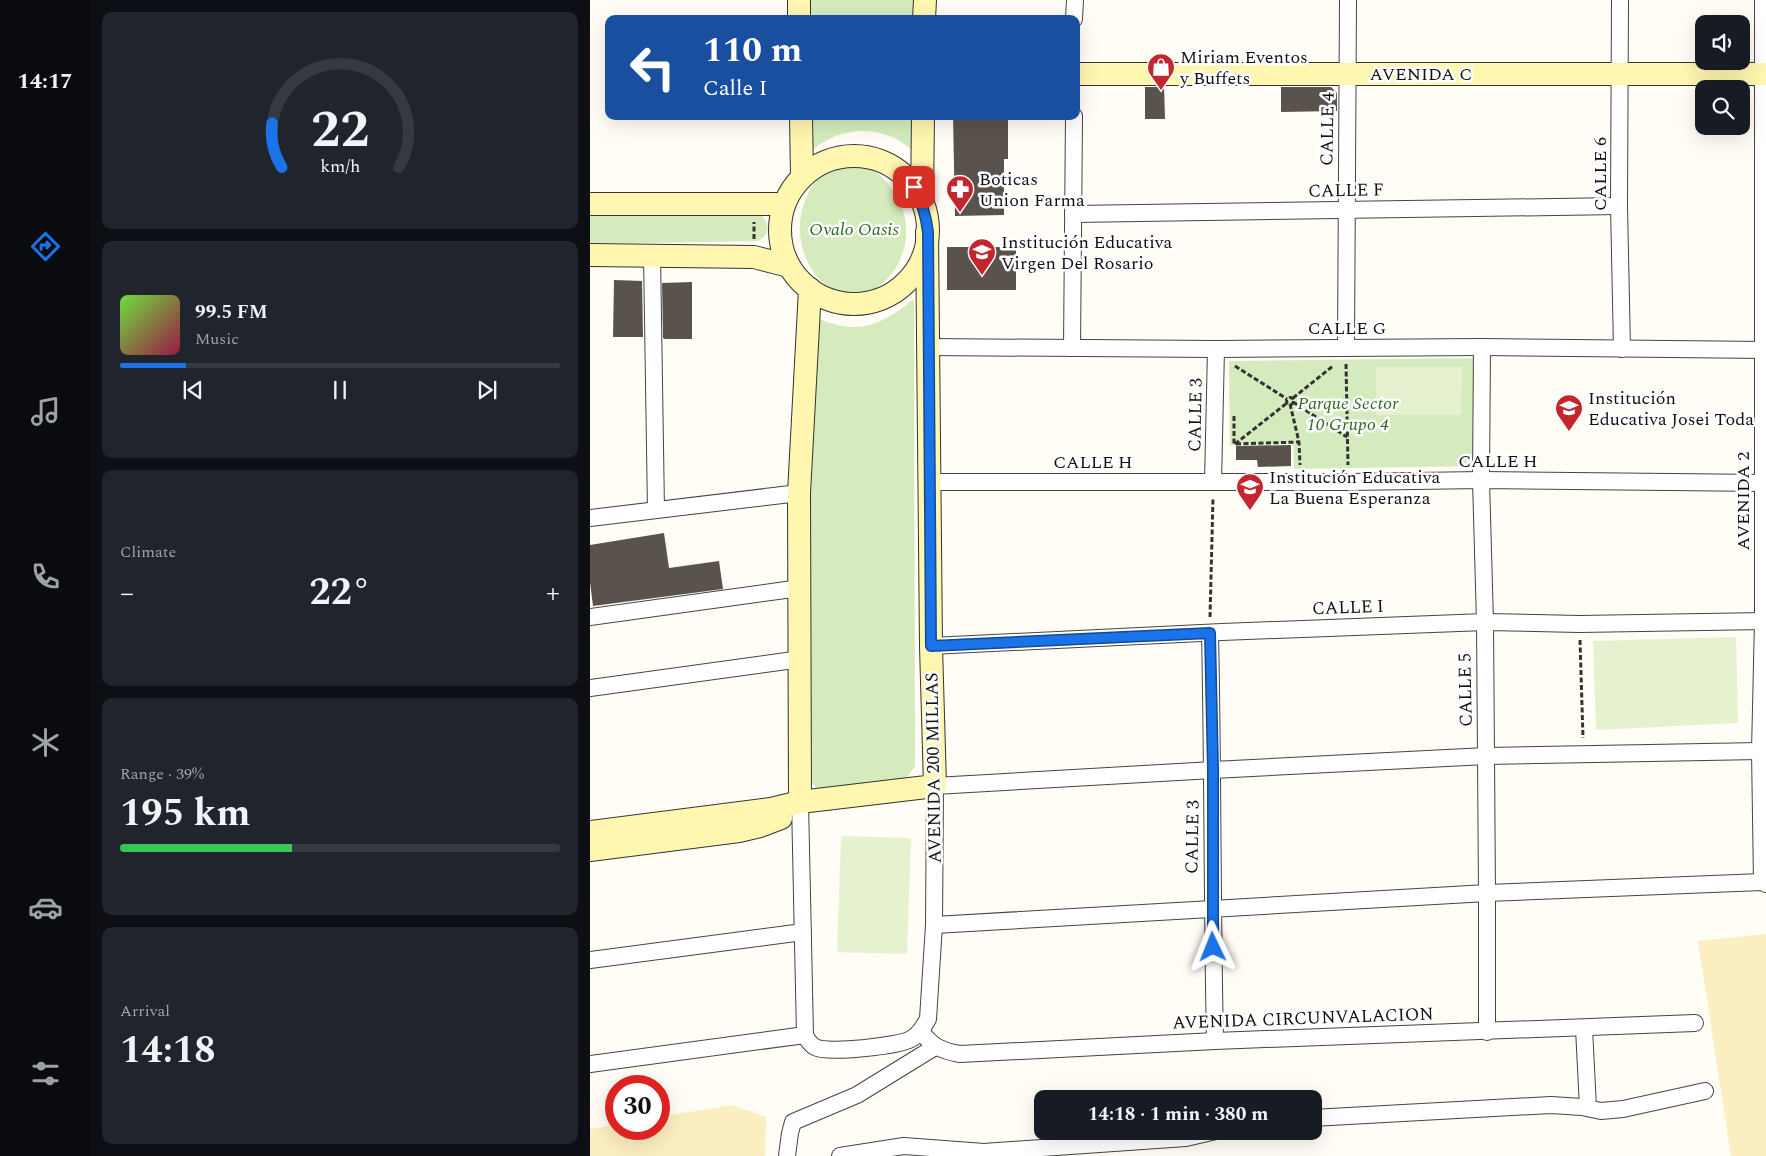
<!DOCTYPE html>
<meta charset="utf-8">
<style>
body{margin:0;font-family:Spectral,serif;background:#20242c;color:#f1f3f6;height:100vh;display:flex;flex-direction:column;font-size:19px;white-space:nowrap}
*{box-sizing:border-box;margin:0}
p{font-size:16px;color:#9ea1a6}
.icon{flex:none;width:28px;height:28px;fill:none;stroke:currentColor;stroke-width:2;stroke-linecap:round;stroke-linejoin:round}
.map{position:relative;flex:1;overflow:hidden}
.drawer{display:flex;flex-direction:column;gap:12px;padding:12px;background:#0d0f14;width:500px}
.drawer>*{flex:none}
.banner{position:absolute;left:15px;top:15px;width:475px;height:105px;border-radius:10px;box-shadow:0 5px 20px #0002;background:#1a4fa0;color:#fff;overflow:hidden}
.controls{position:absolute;left:1105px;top:15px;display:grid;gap:10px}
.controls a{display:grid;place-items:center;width:55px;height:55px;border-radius:10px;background:#171b24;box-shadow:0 5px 20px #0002;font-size:25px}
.speed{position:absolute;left:15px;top:1075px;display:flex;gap:10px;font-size:25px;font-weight:700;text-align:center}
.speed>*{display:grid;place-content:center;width:65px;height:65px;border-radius:50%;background:#171b24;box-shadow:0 5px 20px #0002;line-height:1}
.speed .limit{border:8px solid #d22;background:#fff;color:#111}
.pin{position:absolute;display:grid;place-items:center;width:42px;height:42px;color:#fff;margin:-21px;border-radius:10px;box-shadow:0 2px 8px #0006}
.me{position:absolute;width:55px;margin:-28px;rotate:358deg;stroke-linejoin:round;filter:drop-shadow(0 0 4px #0008)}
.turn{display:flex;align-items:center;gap:18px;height:105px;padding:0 15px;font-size:22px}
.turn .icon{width:65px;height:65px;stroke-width:2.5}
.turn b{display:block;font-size:35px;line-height:42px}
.big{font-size:38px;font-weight:700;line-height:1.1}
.drawer .tile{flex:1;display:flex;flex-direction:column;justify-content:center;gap:8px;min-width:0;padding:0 18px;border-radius:10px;background:#20242c}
.drawer .dial{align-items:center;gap:0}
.dial svg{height:130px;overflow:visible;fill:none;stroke:#363941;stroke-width:7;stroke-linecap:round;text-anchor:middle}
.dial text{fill:#f1f3f6;stroke:none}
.song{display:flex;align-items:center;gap:15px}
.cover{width:60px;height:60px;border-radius:8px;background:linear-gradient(135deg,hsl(100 70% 55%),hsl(340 70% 35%))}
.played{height:5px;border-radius:2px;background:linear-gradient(90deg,#1a73e8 15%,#363941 15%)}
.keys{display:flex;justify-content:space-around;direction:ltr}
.heat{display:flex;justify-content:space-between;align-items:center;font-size:28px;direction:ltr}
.charge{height:8px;border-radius:4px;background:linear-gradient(90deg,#34c759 39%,#363941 0)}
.trip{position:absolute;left:444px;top:1090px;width:288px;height:50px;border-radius:10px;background:#171b24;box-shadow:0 5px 20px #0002;font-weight:700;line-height:50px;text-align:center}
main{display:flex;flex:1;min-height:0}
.tabs{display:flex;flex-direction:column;width:90px;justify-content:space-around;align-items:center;background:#090b0e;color:#9ea1a6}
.tabs .icon{width:35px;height:35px}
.tabs .active{color:#1a73e8}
.tabs b{font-size:22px;color:#f1f3f6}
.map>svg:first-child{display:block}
</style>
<main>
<nav class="tabs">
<b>14:17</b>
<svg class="icon active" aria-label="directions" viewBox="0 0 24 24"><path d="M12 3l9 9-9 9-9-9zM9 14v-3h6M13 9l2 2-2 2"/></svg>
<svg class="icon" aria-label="music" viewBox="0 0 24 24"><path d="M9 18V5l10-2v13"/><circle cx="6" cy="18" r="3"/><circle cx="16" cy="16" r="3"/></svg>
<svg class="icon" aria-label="phone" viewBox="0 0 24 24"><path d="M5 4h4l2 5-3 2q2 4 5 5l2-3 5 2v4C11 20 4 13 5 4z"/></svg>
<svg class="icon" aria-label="climate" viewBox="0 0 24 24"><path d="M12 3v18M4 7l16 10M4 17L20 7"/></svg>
<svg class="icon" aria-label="car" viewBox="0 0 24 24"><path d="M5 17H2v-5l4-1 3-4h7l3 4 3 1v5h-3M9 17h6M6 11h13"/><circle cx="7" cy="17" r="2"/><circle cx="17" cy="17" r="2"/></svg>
<svg class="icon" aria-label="filters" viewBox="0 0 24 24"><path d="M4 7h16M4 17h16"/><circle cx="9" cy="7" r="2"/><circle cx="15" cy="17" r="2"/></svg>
</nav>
<section class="drawer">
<div class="tile dial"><svg viewBox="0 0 100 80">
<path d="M14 69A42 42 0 1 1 86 69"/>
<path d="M14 69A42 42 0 0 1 8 42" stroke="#1a73e8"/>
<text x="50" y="56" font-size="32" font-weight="700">22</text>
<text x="50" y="72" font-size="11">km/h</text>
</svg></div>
<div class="tile">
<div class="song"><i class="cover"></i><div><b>99.5 FM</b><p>Music</p></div></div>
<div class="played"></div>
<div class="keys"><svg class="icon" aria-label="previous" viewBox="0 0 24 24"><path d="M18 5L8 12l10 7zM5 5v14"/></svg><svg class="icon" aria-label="pause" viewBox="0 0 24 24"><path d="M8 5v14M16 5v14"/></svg><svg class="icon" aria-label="next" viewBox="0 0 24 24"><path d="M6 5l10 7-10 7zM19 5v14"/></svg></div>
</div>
<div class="tile"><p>Climate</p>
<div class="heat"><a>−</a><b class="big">22°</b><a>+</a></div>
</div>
<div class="tile"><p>Range · 39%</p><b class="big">195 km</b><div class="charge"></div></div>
<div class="tile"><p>Arrival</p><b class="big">14:18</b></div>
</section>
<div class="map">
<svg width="1176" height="1156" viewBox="0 0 1176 1156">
<rect width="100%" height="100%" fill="#fffdf5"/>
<!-- green -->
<g fill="#d5ebbd">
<path d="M220,0H327V19H219Z"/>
<path d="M219,116H327V154C321,149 315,144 308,140C278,124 242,130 219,154Z"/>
<path d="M252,163C274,163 284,167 298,184C353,248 270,340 223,271C205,245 206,211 223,185C227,179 232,172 238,168C242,166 248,165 252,163Z"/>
<path d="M168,213C180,221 182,235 168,241L0,244V214Z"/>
<path d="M324,299L325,766L317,777L239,795L228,791L222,782L220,676V315C265,336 286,329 324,299Z"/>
<path d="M885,358L886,466L704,469L703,444L640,445L639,361Z"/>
</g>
<!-- sand -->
<g fill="#fbeec1">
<path d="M1176,934V1156H1141L1108,941Z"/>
<path d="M143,1105L176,1117L175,1156H0V1129L26,1125V1129H69V1117Z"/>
</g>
<!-- pitch -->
<g fill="#e6f2cf">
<path d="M786,367H872L871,415H786Z"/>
<path d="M1146,637L1148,723L1006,730L1003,641Z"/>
<path d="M251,836L321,838L317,954L247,952Z"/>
</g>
<!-- building -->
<g fill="#5a524d">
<path d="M555,87H574L575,119H555Z"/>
<path d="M691,87H741L747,93V111L691,112Z"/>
<path d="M363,116H418V159H414V215L365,216Z"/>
<rect x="357" y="247" width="69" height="43"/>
<path d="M24,280L52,281L53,337H23Z"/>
<path d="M102,282V339H75L73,338L72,283Z"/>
<path d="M701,445V466L668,467L667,460H646V446Z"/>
<path d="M74,533L79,568L129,561L133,589L3,606L0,582V545Z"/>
</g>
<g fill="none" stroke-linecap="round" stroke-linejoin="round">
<!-- street casing -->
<g stroke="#444" stroke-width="18">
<g id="street">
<path d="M1030,0L1029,206L1032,349"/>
<path d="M484,19L485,0"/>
<path d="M483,214L1029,206"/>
<path d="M62,255L66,510"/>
<path d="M337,347L626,349L892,347L1176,350"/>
<path d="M892,347L891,480L895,622L897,893V1032"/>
<path d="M482,348L484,116"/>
<path d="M756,348L758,0"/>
<path d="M339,482H759L891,480L1176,483"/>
<path d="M623,482L626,349"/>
<path d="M0,518L209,493"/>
<path d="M0,617L210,588"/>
<path d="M620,633C623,769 622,905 625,1041"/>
<path d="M341,646L632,632L895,622L989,624L1176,621"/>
<path d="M0,688L211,659"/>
<path d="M210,802L215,1035"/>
<path d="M1172,882L1170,751L1173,621V0"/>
<path d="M344,925L897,893L1172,882L1176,884"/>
<path d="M0,960L213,932"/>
<path d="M994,1028L998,1108"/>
<path d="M331,1031C341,1046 352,1051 370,1054L625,1041L1105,1023"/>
<path d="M215,1035C217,1039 221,1045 225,1047C237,1054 309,1046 321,1039C329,1035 334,1026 338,1019L344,925L345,786L623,770L896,756L1170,751"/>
<path d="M0,1064L215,1035"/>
<path d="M722,1118L961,1105L992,1107L1011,1111L1033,1109L1115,1091"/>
<path d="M197,1156L200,1133L203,1122L267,1095L345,1047"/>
<path d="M250,1156L314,1146L394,1152L596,1138L626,1131"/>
</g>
</g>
<!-- secondary casing -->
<g stroke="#333" stroke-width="24">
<g id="secondary">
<path d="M209,0V19"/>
<path d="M334,19L335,0"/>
<path d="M486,74H1176"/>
<path d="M211,116L212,177"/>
<circle cx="264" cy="230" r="74"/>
<path d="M332,200L333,116"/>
<path d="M0,204H194"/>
<path d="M0,255L164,257L199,266"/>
<path d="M210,802L209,493L220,289"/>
<path d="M0,832L181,809L210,802L345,786L341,646L337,232"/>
<path d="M0,850L149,831L170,826L191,818"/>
</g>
</g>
<!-- path -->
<g stroke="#333" stroke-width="3" stroke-dasharray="5 2.5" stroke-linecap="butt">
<path d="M164,239V222"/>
<path d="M756,364L758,465"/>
<path d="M645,366L697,399"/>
<circle cx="700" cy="401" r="3.5"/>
<path d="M703,398L743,366"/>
<path d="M703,402L757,437"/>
<path d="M700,404L709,442L710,465"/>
<path d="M644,416V444L709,442"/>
<path d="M645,444L697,403"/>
<path d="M620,617L623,498"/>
<path d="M990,640L993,738"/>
</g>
<!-- street -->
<use href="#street" stroke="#fff" stroke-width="16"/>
<!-- secondary -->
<use href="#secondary" stroke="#fff6b0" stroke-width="22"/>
</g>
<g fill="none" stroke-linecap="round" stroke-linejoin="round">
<!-- route casing -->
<g stroke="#114b97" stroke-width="12">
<path id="route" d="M324,187C332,202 336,215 338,232L341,646L620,633L623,770V947"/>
</g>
<!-- route -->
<use href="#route" stroke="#1a73e8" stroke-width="9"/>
</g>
<!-- icons -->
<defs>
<g id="shop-pin" transform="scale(1.4375)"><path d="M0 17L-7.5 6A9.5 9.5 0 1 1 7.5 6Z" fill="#c4262e" stroke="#fff"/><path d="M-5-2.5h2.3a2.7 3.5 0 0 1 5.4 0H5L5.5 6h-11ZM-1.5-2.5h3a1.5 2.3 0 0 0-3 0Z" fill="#fff"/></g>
<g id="pharmacy-pin" transform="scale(1.4375)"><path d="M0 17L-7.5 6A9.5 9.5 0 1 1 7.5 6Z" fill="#c4262e" stroke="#fff"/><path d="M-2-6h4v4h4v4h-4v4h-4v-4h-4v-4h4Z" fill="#fff"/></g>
<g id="school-pin" transform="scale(1.4375)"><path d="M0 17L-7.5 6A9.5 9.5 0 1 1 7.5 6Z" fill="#c4262e" stroke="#fff"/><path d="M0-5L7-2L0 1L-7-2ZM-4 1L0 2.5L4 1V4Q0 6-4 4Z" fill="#fff"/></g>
</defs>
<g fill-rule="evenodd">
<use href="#shop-pin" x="571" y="67"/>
<use href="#pharmacy-pin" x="370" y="189"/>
<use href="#school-pin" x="392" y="252"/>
<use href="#school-pin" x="979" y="408"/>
<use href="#school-pin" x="660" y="487"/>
</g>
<g text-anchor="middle" stroke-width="5" stroke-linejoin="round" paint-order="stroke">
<!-- poi labels -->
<g font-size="18" fill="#111" stroke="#fff" text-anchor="start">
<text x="590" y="63">Miriam Eventos<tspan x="590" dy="21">y Buffets</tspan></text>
<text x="389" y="185">Boticas<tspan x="389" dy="21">Union Farma</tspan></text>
<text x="411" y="248">Institución Educativa<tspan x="411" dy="21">Virgen Del Rosario</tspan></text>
<text x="998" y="404">Institución<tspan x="998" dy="21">Educativa Josei Toda</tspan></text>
<text x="679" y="483">Institución Educativa<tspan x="679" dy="21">La Buena Esperanza</tspan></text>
</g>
<!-- street labels -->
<g font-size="18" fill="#111" stroke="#fff">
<text x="831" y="80">AVENIDA C</text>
<text transform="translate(737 129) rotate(-89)" y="6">CALLE 4</text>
<text transform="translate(1010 174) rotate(-90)" y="6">CALLE 6</text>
<text transform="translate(756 190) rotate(-1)" y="6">CALLE F</text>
<text x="757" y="334">CALLE G</text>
<text transform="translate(605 415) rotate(-89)" y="6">CALLE 3</text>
<text x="908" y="467">CALLE H</text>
<text x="503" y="468">CALLE H</text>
<text transform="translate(1153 501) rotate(-90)" y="6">AVENIDA 2</text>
<text transform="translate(758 607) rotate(-2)" y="6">CALLE I</text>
<text transform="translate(875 690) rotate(-91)" y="6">CALLE 5</text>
<text transform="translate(343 768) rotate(-91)" y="6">AVENIDA 200 MILLAS</text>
<text transform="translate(602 837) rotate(-89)" y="6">CALLE 3</text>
<text transform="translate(713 1018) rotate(-2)" y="6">AVENIDA CIRCUNVALACION</text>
</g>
<!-- park labels -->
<g font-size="18" font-style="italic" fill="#2f6b1f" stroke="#fff">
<text x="264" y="235">Ovalo Oasis</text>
<text x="758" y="409">Parque Sector<tspan x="758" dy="21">10 Grupo 4</tspan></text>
</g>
</g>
</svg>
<div class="controls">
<a><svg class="icon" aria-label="sound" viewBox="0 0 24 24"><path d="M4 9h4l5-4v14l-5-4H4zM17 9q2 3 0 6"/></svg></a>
<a><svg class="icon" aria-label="search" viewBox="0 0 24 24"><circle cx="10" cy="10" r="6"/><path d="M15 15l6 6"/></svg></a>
</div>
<div class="speed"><div class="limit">30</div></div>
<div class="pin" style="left:324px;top:187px;background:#d93025"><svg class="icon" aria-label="arrive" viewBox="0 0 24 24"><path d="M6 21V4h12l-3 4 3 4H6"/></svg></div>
<svg class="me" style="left:623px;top:947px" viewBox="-20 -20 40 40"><path d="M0-17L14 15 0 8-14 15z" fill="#1a73e8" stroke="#fff" stroke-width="4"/></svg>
<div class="trip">14:18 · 1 min · 380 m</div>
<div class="banner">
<div class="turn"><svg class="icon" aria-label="left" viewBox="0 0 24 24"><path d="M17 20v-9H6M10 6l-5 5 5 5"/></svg><div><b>110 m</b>Calle I</div></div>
</div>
</div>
</main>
